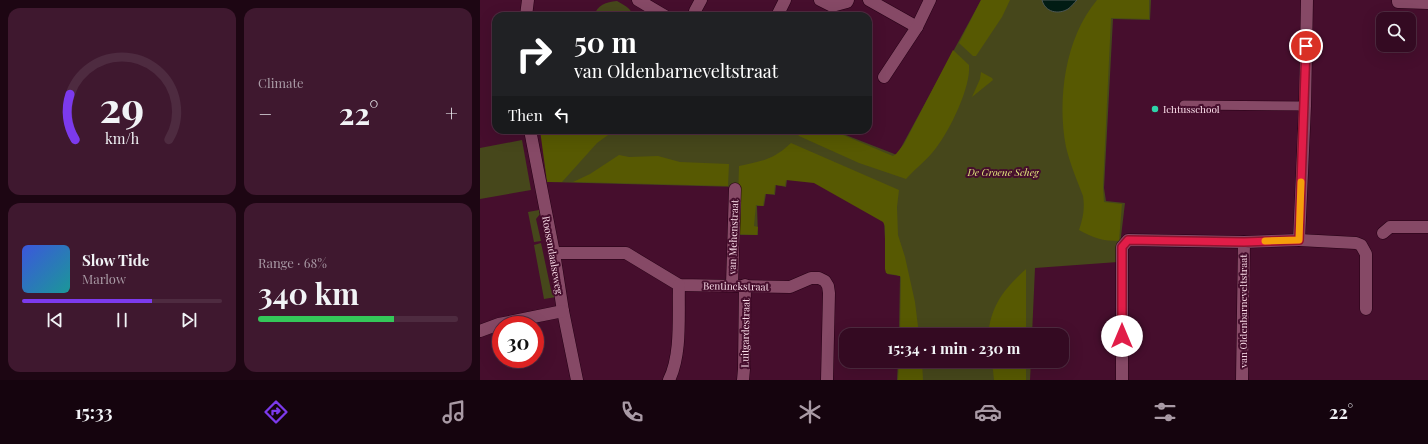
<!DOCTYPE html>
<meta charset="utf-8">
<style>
body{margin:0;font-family:"Playfair Display",serif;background:#3f182f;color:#f1f3f6;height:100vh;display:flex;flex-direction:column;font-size:15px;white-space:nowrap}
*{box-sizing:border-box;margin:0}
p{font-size:13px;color:#a99aa5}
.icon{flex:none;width:22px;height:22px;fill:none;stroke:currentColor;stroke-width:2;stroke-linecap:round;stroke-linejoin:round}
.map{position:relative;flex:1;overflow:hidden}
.panel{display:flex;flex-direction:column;gap:8px;padding:8px;background:#1d0613;width:480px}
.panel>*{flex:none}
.banner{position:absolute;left:12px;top:12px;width:380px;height:122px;border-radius:12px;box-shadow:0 4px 16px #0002,0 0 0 1px #4e2b40;background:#202124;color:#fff;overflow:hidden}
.fabs{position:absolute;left:896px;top:12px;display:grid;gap:8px}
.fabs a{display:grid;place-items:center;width:40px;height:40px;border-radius:8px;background:#340a22;box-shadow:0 4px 16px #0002,0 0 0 1px #4e2b40;font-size:20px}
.speed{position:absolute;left:12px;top:316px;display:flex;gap:8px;font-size:20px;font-weight:700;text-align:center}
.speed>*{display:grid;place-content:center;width:52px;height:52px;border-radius:50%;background:#340a22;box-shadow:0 4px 16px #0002,0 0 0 1px #4e2b40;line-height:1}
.speed .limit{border:6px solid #d22;background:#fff;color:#111}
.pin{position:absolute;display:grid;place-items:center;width:34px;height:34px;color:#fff;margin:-17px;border:2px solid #fff;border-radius:50%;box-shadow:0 1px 4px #0007}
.me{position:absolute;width:44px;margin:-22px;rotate:0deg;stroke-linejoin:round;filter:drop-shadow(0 0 3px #0008)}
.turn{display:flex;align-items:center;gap:14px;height:84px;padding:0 16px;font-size:18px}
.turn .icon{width:52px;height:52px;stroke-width:2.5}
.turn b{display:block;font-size:28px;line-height:34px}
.then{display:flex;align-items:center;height:38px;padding:0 16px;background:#0003;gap:8px;font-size:15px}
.big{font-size:30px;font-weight:700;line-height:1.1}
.panel .tile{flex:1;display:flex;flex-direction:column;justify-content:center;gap:6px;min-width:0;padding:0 14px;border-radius:12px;background:#3f182f}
.panel .dial{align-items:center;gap:0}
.dial svg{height:104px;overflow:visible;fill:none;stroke:#4e2b40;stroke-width:7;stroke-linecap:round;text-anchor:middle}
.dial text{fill:#f1f3f6;stroke:none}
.song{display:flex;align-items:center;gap:12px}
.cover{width:48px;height:48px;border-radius:6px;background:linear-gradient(135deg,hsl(230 70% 55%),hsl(180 70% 35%))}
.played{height:4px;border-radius:2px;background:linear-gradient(90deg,#7c3aed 65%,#4e2b40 65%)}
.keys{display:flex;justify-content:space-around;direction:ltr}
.heat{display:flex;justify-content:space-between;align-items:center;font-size:22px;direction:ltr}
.charge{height:6px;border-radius:3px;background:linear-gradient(90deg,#34c759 68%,#4e2b40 0)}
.panel .tiles{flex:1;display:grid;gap:8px;grid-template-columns:repeat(2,1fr)}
.trip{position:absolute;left:359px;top:328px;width:230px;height:40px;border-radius:12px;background:#340a22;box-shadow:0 4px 16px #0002,0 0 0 1px #4e2b40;font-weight:700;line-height:40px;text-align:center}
.tab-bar{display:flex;height:64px;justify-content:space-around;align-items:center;background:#15040e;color:#a99aa5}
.tab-bar .icon{width:28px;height:28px}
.tab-bar .active{color:#7c3aed}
.tab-bar b{font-size:18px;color:#f1f3f6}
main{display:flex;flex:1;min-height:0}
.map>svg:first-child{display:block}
</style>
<main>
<section class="panel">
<div class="tiles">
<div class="tile dial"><svg viewBox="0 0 100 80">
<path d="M14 69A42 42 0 1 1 86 69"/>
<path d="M14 69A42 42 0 0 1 10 34" stroke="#7c3aed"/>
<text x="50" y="56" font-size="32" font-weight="700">29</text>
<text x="50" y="72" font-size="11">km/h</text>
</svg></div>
<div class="tile"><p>Climate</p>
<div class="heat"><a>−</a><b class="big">22°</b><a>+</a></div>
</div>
<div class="tile">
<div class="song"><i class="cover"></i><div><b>Slow Tide</b><p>Marlow</p></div></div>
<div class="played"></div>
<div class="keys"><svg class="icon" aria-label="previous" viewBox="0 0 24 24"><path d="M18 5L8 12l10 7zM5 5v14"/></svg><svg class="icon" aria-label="pause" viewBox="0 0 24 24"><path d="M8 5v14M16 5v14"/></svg><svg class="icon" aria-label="next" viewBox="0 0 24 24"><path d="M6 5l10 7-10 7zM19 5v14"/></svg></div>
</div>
<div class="tile"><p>Range · 68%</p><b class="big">340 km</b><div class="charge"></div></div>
</div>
</section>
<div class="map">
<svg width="948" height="380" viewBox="0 0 948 380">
<rect width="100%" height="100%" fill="#460e2d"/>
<!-- green -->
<g fill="#46471b">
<path d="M501,0H671L670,20L633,19L624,188L626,201L645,203L638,262L555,268L552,335H419L420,276L407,274L404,222L371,203L337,177L307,180L306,187L296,185L295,195L286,194L284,206H277L278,235H258L259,187L68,182L64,130H353L417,155Z"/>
<path d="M137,1C144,5 151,8 153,16H114C117,5 126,2 137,1Z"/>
<path d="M42,140L51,190L0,199V148Z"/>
<path d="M59,210L60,214L56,219L61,241L54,242L48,212Z"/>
<path d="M61,243L71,290L75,293L76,297L64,299L54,245Z"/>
<path d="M418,361H551L550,380H417Z"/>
</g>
<!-- forest -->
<g fill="#575902">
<path d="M501,0H530L522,17L496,56H493L479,43Z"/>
<path d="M617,0H669V19L631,18L623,187L624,202L642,204L639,241C623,241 613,238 599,230C603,218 605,209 603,196C597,180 590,164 586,147C577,99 585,38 617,0Z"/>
<path d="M473,50L489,65C491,87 470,130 456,148C448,159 436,168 426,179L379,163L319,136L314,130H351L413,156L416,154L424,144Z"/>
<path d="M501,72L512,78L513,80L492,97L500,79Z"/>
<path d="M60,130H135L117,143L82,182H67Z"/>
<path d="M311,143L419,190L417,207L418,235L425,257L435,302L439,335H420L421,277C418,274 411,275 406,273L405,269V226L403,222L334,183L306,180L305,186L295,185L294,194H285L283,206L276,205L274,226L278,227L277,235L257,234L259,166C282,161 293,160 311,143Z"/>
<path d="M139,155L149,157L178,156L200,162L249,164L248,186L93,182L110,174Z"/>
<path d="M546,269V335H508C511,305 524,289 546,269Z"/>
<path d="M419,361H442L443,380H418Z"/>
<path d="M512,361H546V380H514Z"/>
</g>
<!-- water -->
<path fill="#011c14" stroke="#4c5654" d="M562,0H597C594,3 591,7 588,9C578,15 565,12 562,0Z"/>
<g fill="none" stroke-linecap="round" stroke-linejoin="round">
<!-- pedestrian casing -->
<g stroke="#250015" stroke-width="10">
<path id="pedestrian" d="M704,105L825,106"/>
</g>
<!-- minor casing -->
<g stroke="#250015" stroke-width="13">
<g id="minor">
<path d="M158,0L185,16"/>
<path d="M340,0L352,6L367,2L368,0"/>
<path d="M389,0L437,27"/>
<path d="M918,0V2L948,3"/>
<path d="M215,11L221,0"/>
<path d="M46,16L48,0"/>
<path d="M297,16L305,0"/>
<path d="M404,77L437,27L450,0"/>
<path d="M50,130L74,253L83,311L97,380"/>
<path d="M903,233L910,227H948"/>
<path d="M819,240L876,243L881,245L886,254V309"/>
<path d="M74,253H146L199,285L310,287L331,278H339L345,281L348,286L349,293L347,380"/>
<path d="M252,285L255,189"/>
<path d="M0,331L19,324L83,311"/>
<path d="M189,380C202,354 198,314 199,285"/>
<path d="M263,380L264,369L265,285"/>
<path d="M642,380V247L648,240L764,242"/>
<path d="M762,380L764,242L819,240L825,106L827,0"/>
</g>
</g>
<!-- pedestrian -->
<use href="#pedestrian" stroke="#864966" stroke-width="9"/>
<!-- minor -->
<use href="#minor" stroke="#864966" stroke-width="12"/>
</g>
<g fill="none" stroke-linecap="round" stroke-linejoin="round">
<!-- route casing -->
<g stroke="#92132f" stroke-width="10">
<path id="route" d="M642,336V247L648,240L764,242L819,240L826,46"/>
</g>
<!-- route -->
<use href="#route" stroke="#e11d48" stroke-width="7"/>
<!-- slow -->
<path stroke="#f59e0b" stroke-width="7" d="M785,241L819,240L821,182"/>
</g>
<!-- markers -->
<circle fill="#2ed4aa" stroke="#460e2d" stroke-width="1.5" cx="675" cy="109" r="4"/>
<g text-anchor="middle" stroke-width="4" stroke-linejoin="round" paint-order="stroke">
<!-- poi labels -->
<g font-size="10" fill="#fadde9" stroke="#460e2d" text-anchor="start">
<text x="683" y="113">Ichtusschool</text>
</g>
<!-- park labels -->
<g font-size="10" font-style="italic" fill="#dfe37b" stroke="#460e2d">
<text x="523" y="176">De Groene Scheg</text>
</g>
<!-- street labels -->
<g font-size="10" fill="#fadde9" stroke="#460e2d">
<text transform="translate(253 237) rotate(-88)" y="4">van Mehenstraat</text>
<text transform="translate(73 255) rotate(80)" y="4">Roosendaalseweg</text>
<text transform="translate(256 286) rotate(1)" y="4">Bentinckstraat</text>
<text transform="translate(763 311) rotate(-90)" y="4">van Oldenbarneveltstraat</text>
<text transform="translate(265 333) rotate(-89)" y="4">Luitgardestraat</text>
</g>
</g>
</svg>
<div class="fabs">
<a><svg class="icon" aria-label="search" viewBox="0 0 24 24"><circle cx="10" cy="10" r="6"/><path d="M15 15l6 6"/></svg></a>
</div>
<div class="speed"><div class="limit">30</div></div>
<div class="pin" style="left:826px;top:46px;background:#d93025"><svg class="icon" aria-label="arrive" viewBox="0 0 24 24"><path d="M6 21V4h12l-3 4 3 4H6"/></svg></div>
<svg class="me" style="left:642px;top:336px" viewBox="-20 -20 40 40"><circle r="19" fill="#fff"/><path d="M0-13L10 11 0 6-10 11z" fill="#e11d48"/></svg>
<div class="trip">15:34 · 1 min · 230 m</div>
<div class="banner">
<div class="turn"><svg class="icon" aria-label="right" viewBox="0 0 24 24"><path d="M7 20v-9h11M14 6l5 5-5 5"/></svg><div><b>50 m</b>van Oldenbarneveltstraat</div></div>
<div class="then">Then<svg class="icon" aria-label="left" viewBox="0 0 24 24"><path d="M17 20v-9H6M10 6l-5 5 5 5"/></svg></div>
</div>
</div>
</main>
<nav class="tab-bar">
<b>15:33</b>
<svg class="icon active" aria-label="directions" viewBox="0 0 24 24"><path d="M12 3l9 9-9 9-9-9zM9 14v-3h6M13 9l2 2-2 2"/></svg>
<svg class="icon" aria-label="music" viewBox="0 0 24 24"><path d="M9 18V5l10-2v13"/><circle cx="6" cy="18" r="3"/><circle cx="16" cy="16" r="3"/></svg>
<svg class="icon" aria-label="phone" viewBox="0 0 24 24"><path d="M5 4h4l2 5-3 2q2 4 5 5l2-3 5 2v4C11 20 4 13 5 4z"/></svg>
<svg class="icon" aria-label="climate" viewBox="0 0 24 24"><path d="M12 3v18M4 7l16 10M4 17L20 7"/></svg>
<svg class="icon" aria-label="car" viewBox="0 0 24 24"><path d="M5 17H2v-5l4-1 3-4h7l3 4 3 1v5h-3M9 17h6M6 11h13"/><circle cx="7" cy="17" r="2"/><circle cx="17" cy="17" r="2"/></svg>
<svg class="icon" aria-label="filters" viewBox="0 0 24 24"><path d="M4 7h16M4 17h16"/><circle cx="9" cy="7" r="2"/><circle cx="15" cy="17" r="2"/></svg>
<b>22°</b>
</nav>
